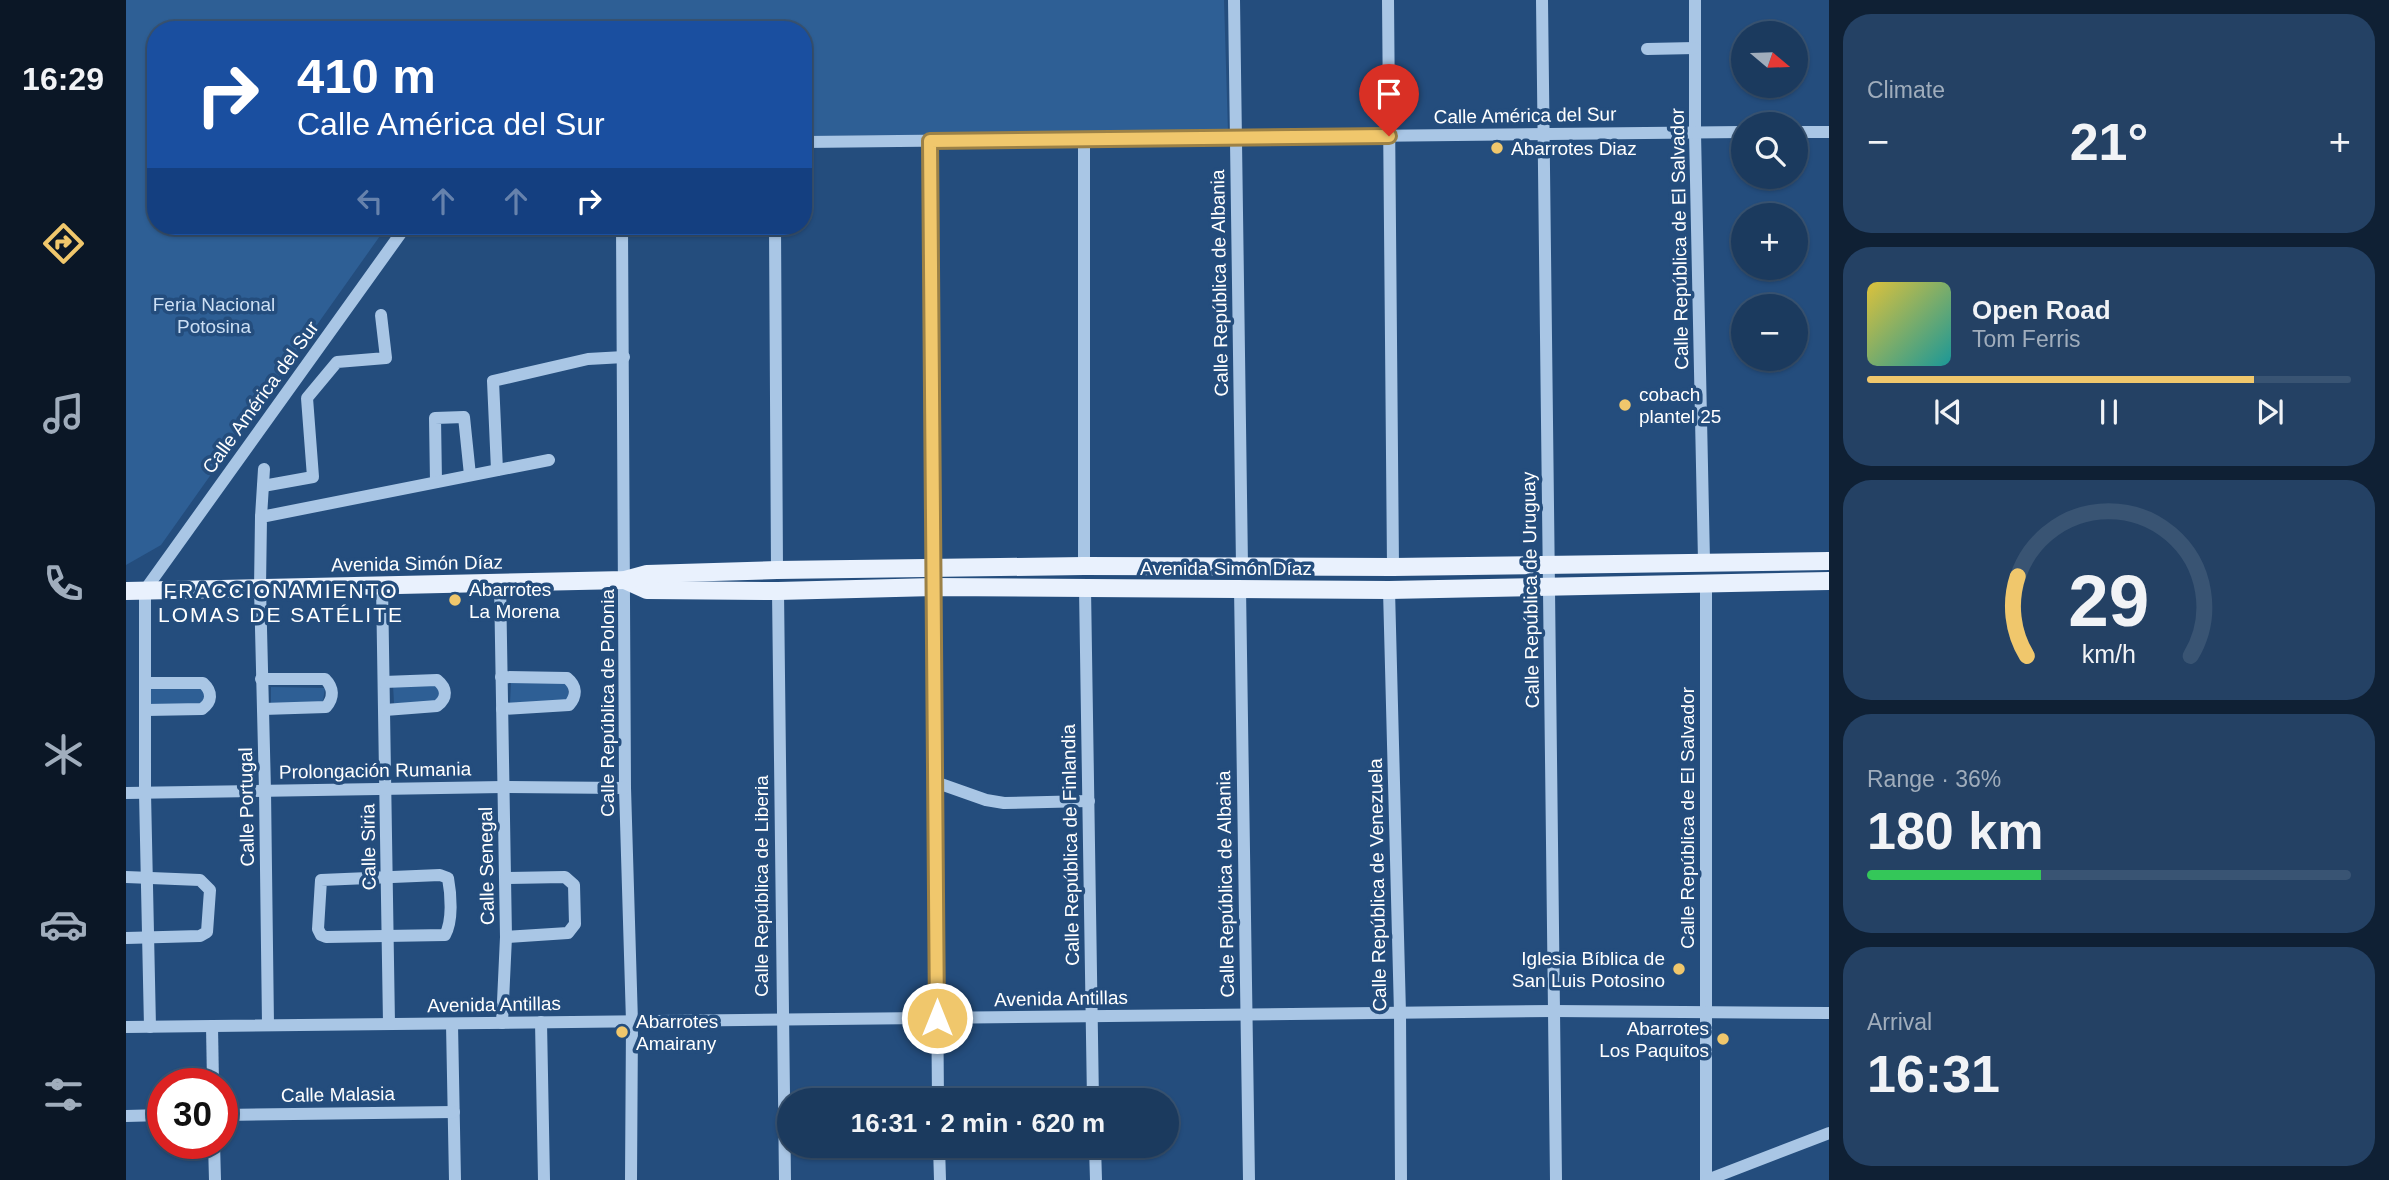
<!DOCTYPE html>
<meta charset="utf-8">
<style>
body{margin:0;font-family:Helvetica,sans-serif;background:#244164;color:#f1f3f6;height:100vh;display:flex;flex-direction:column;font-size:26px;white-space:nowrap}
*{box-sizing:border-box;margin:0}
p{font-size:23px;color:#a0adbc}
.icon{flex:none;width:38px;height:38px;fill:none;stroke:currentColor;stroke-width:2;stroke-linecap:round;stroke-linejoin:round}
.map{position:relative;flex:1;overflow:hidden}
.sheet{display:flex;flex-direction:column;gap:14px;padding:14px;background:#0f2034;width:560px}
.sheet>*{flex:none}
.top-card{position:absolute;left:21px;top:21px;width:665px;height:214px;border-radius:28px;box-shadow:0 2px 5px #0004,0 0 0 2px #395473;background:#1a4fa0;color:#fff;overflow:hidden}
.needle{width:46px;rotate:109deg}
.fabs{position:absolute;left:1605px;top:21px;display:grid;gap:14px}
.fabs a{display:grid;place-items:center;width:77px;height:77px;border-radius:50%;background:#1b3a5e;box-shadow:0 2px 5px #0004,0 0 0 2px #395473;font-size:35px}
.speed{position:absolute;left:21px;top:1068px;display:flex;gap:14px;font-size:35px;font-weight:700;text-align:center}
.speed>*{display:grid;place-content:center;width:91px;height:91px;border-radius:50%;background:#1b3a5e;box-shadow:0 2px 5px #0004,0 0 0 2px #395473;line-height:1}
.speed .limit{border:10px solid #d22;background:#fff;color:#111}
.pin{position:absolute;display:grid;place-items:center;width:60px;height:60px;color:#fff;margin:-72px -30px;border-radius:50% 50% 50% 0;rotate:-45deg;box-shadow:0 0 7px #0007}
.pin .icon{rotate:45deg}
.me{position:absolute;width:77px;margin:-38px;rotate:0deg;stroke-linejoin:round;filter:drop-shadow(0 0 5px #0008)}
.turn{display:flex;align-items:center;gap:24px;height:147px;padding:0 35px;font-size:32px}
.turn .icon{width:91px;height:91px;stroke-width:2.5}
.turn b{display:block;font-size:49px;line-height:60px}
.lanes{display:flex;align-items:center;height:66px;padding:0 35px;background:#0003;justify-content:center;gap:35px;direction:ltr}
.lanes .off{opacity:.35}
.big{font-size:52px;font-weight:700;line-height:1.1}
.sheet .tile{flex:1;display:flex;flex-direction:column;justify-content:center;gap:10px;min-width:0;padding:0 24px;border-radius:28px;background:#244164}
.sheet .dial{align-items:center;gap:0}
.dial svg{height:182px;overflow:visible;fill:none;stroke:#395473;stroke-width:7;stroke-linecap:round;text-anchor:middle}
.dial text{fill:#f1f3f6;stroke:none}
.song{display:flex;align-items:center;gap:21px}
.cover{width:84px;height:84px;border-radius:10px;background:linear-gradient(135deg,hsl(50 70% 55%),hsl(180 70% 35%))}
.played{height:7px;border-radius:4px;background:linear-gradient(90deg,#f0c76c 80%,#395473 80%)}
.keys{display:flex;justify-content:space-around;direction:ltr}
.heat{display:flex;justify-content:space-between;align-items:center;font-size:38px;direction:ltr}
.charge{height:10px;border-radius:5px;background:linear-gradient(90deg,#34c759 36%,#395473 0)}
.trip{position:absolute;left:651px;top:1088px;width:402px;height:70px;border-radius:35px;background:#1b3a5e;box-shadow:0 2px 5px #0004,0 0 0 2px #395473;font-weight:700;line-height:70px;text-align:center}
main{display:flex;flex:1;min-height:0}
.dock{display:flex;flex-direction:column;width:126px;justify-content:space-around;align-items:center;background:#0b1726;color:#a0adbc}
.dock .icon{width:49px;height:49px}
.dock .current{color:#f0c76c}
.dock b{font-size:32px;color:#f1f3f6}
.map>svg:first-child{display:block}
</style>
<main>
<nav class="dock">
<b>16:29</b>
<svg class="icon current" aria-label="directions" viewBox="0 0 24 24"><path d="M12 3l9 9-9 9-9-9zM9 14v-3h6M13 9l2 2-2 2"/></svg>
<svg class="icon" aria-label="music" viewBox="0 0 24 24"><path d="M9 18V5l10-2v13"/><circle cx="6" cy="18" r="3"/><circle cx="16" cy="16" r="3"/></svg>
<svg class="icon" aria-label="phone" viewBox="0 0 24 24"><path d="M5 4h4l2 5-3 2q2 4 5 5l2-3 5 2v4C11 20 4 13 5 4z"/></svg>
<svg class="icon" aria-label="climate" viewBox="0 0 24 24"><path d="M12 3v18M4 7l16 10M4 17L20 7"/></svg>
<svg class="icon" aria-label="car" viewBox="0 0 24 24"><path d="M5 17H2v-5l4-1 3-4h7l3 4 3 1v5h-3M9 17h6M6 11h13"/><circle cx="7" cy="17" r="2"/><circle cx="17" cy="17" r="2"/></svg>
<svg class="icon" aria-label="filters" viewBox="0 0 24 24"><path d="M4 7h16M4 17h16"/><circle cx="9" cy="7" r="2"/><circle cx="15" cy="17" r="2"/></svg>
</nav>
<div class="map">
<svg width="1703" height="1180" viewBox="0 0 1703 1180">
<rect width="100%" height="100%" fill="#244d7d"/>
<!-- green -->
<g fill="#2e5f95">
<path d="M0,0H1098L1102,132L677,136V30H30V226H261L35,545L0,565Z"/>
<path d="M441,681L443,700L384,703L385,683Z"/>
<path d="M316,684V703H268L267,685Z"/>
<path d="M25,687L81,689L80,711L24,704Z"/>
<path d="M145,687L199,688L196,707H145Z"/>
</g>
<g fill="none" stroke-linecap="round" stroke-linejoin="round">
<!-- minor -->
<g stroke="#a9c6e5" stroke-width="12">
<path d="M1108,0L1116,566"/>
<path d="M1262,0L1267,567"/>
<path d="M1416,0L1430,1180"/>
<path d="M1569,0V133L1578,561"/>
<path d="M1521,49L1569,48"/>
<path d="M1670,132H1703"/>
<path d="M804,141L812,1101"/>
<path d="M677,142L1617,132"/>
<path d="M496,226L499,788L506,1022L505,1180"/>
<path d="M649,226L651,570"/>
<path d="M371,470L367,381L462,359L498,357"/>
<path d="M310,482L309,418L338,417L344,475"/>
<path d="M137,486L187,477L181,398L211,362L260,358L255,315"/>
<path d="M135,517L138,469"/>
<path d="M958,566V139"/>
<path d="M374,582L380,937L376,1023"/>
<path d="M1580,582V1180"/>
<path d="M256,585L263,1024"/>
<path d="M959,588L967,1101"/>
<path d="M1114,588L1123,1180"/>
<path d="M1263,590L1274,1013L1275,1180"/>
<path d="M652,591L659,1180"/>
<path d="M375,677L441,678C451,686 451,696 443,705L376,709"/>
<path d="M135,679H199C208,688 208,698 200,707L137,709"/>
<path d="M258,682L311,680C321,688 322,698 311,706L259,710"/>
<path d="M20,710L76,709C86,702 87,692 77,683H20"/>
<path d="M809,782L860,800L878,803L963,801"/>
<path d="M0,793L377,787L499,788"/>
<path d="M314,875L322,878C325,894 327,921 319,935L200,937L195,935L192,929L195,880Z"/>
<path d="M0,877L74,880L84,890L81,932L74,936L0,938"/>
<path d="M380,878L439,877L448,885L449,924L442,933L380,937"/>
<path d="M415,1022L418,1180"/>
<path d="M326,1024L329,1180"/>
<path d="M142,1025L139,791L134,588L135,517L423,460"/>
<path d="M86,1026L87,1083"/>
<path d="M0,1027L1427,1011L1703,1013"/>
<path d="M24,1027L19,793V590L280,226"/>
<path d="M96,1115L328,1112"/>
<path d="M0,1116L37,1115"/>
<path d="M88,1143L89,1180"/>
<path d="M813,1146L814,1180"/>
<path d="M969,1146L970,1180"/>
<path d="M1581,1180L1703,1133"/>
</g>
<!-- major -->
<g stroke="#e9f1fd" stroke-width="18">
<path d="M499,580L521,590L652,591L808,587L1263,590L1703,581"/>
<path d="M0,591L499,580L521,574L651,570L958,566L1267,567L1703,561"/>
</g>
</g>
<g fill="none" stroke-linecap="round" stroke-linejoin="round">
<!-- route casing -->
<g stroke="#9c8146" stroke-width="18">
<path id="route" d="M811,1018L804,141L1263,136"/>
</g>
<!-- route -->
<use href="#route" stroke="#f0c76c" stroke-width="12"/>
</g>
<!-- markers -->
<g fill="#f0c76c" stroke="#244d7d" stroke-width="2.5">
<circle cx="1371" cy="148" r="7"/>
<circle cx="1499" cy="405" r="7"/>
<circle cx="329" cy="600" r="7"/>
<circle cx="1553" cy="969" r="7"/>
<circle cx="496" cy="1032" r="7"/>
<circle cx="1597" cy="1039" r="7"/>
</g>
<g text-anchor="middle" stroke-width="7" stroke-linejoin="round" paint-order="stroke">
<!-- street labels -->
<g font-size="19" fill="#fff" stroke="#244d7d">
<text transform="translate(1399 115) rotate(-1)" y="7">Calle América del Sur</text>
<text transform="translate(1553 239) rotate(-91)" y="7">Calle República de El Salvador</text>
<text transform="translate(1093 283) rotate(-91)" y="7">Calle República de Albania</text>
<text transform="translate(134 397) rotate(-54)" y="7">Calle América del Sur</text>
<text transform="translate(291 563) rotate(-1)" y="7">Avenida Simón Díaz</text>
<text x="1100" y="575">Avenida Simón Díaz</text>
<text transform="translate(1404 590) rotate(-91)" y="7">Calle República de Uruguay</text>
<text transform="translate(481 703) rotate(-90)" y="7">Calle República de Polonia</text>
<text transform="translate(249 770) rotate(-1)" y="7">Prolongación Rumania</text>
<text transform="translate(120 807) rotate(-91)" y="7">Calle Portugal</text>
<text transform="translate(1561 818) rotate(-90)" y="7">Calle República de El Salvador</text>
<text transform="translate(944 845) rotate(-91)" y="7">Calle República de Finlandia</text>
<text transform="translate(242 847) rotate(-91)" y="7">Calle Siria</text>
<text transform="translate(360 866) rotate(-91)" y="7">Calle Senegal</text>
<text transform="translate(1099 884) rotate(-91)" y="7">Calle República de Albania</text>
<text transform="translate(1251 885) rotate(-91)" y="7">Calle República de Venezuela</text>
<text transform="translate(635 886) rotate(-90)" y="7">Calle República de Liberia</text>
<text transform="translate(935 998) rotate(-1)" y="7">Avenida Antillas</text>
<text transform="translate(368 1004) rotate(-1)" y="7">Avenida Antillas</text>
<text transform="translate(212 1094) rotate(-1)" y="7">Calle Malasia</text>
</g>
<!-- poi labels -->
<g font-size="19" fill="#fff" stroke="#244d7d" text-anchor="start">
<text x="1385" y="155">Abarrotes Diaz</text>
<text x="1513" y="401">cobach<tspan x="1513" dy="22">plantel 25</tspan></text>
<text x="343" y="596">Abarrotes<tspan x="343" dy="22">La Morena</tspan></text>
<text x="1539" y="965" text-anchor="end">Iglesia Bíblica de<tspan x="1539" dy="22">San Luis Potosino</tspan></text>
<text x="510" y="1028">Abarrotes<tspan x="510" dy="22">Amairany</tspan></text>
<text x="1583" y="1035" text-anchor="end">Abarrotes<tspan x="1583" dy="22">Los Paquitos</tspan></text>
</g>
<!-- park labels -->
<g font-size="19" fill="#ccdff4" stroke="#244d7d">
<text x="88" y="311">Feria Nacional<tspan x="88" dy="22">Potosina</tspan></text>
</g>
<!-- neighbourhood labels -->
<g font-size="21" letter-spacing="2" fill="#fff" stroke="#244d7d">
<text x="155" y="598">FRACCIONAMIENTO<tspan x="155" dy="24">LOMAS DE SATÉLITE</tspan></text>
</g>
</g>
</svg>
<div class="fabs">
<a><svg class="needle" viewBox="-14 -14 28 28"><path d="M0-13l5 13h-10z" fill="#e53935"/><path d="M0 13l5-13h-10z" fill="#a0adbc"/></svg></a>
<a><svg class="icon" aria-label="search" viewBox="0 0 24 24"><circle cx="10" cy="10" r="6"/><path d="M15 15l6 6"/></svg></a>
<a>+</a>
<a>−</a>
</div>
<div class="speed"><div class="limit">30</div></div>
<div class="pin" style="left:1263px;top:136px;background:#d93025"><svg class="icon" aria-label="arrive" viewBox="0 0 24 24"><path d="M6 21V4h12l-3 4 3 4H6"/></svg></div>
<svg class="me" style="left:811px;top:1018px" viewBox="-20 -20 40 40"><circle r="17" fill="#f0c76c" stroke="#fff" stroke-width="3"/><path d="M0-11L8 9 0 5-8 9z" fill="#fff"/></svg>
<div class="trip">16:31 · 2 min · 620 m</div>
<div class="top-card">
<div class="turn"><svg class="icon" aria-label="right" viewBox="0 0 24 24"><path d="M7 20v-9h11M14 6l5 5-5 5"/></svg><div><b>410 m</b>Calle América del Sur</div></div>
<div class="lanes"><svg class="icon off" aria-label="left" viewBox="0 0 24 24"><path d="M17 20v-9H6M10 6l-5 5 5 5"/></svg><svg class="icon off" aria-label="ahead" viewBox="0 0 24 24"><path d="M12 20V5M6 11l6-6 6 6"/></svg><svg class="icon off" aria-label="ahead" viewBox="0 0 24 24"><path d="M12 20V5M6 11l6-6 6 6"/></svg><svg class="icon" aria-label="right" viewBox="0 0 24 24"><path d="M7 20v-9h11M14 6l5 5-5 5"/></svg></div>
</div>
</div>
<section class="sheet">
<div class="tile"><p>Climate</p>
<div class="heat"><a>−</a><b class="big">21°</b><a>+</a></div>
</div>
<div class="tile">
<div class="song"><i class="cover"></i><div><b>Open Road</b><p>Tom Ferris</p></div></div>
<div class="played"></div>
<div class="keys"><svg class="icon" aria-label="previous" viewBox="0 0 24 24"><path d="M18 5L8 12l10 7zM5 5v14"/></svg><svg class="icon" aria-label="pause" viewBox="0 0 24 24"><path d="M8 5v14M16 5v14"/></svg><svg class="icon" aria-label="next" viewBox="0 0 24 24"><path d="M6 5l10 7-10 7zM19 5v14"/></svg></div>
</div>
<div class="tile dial"><svg viewBox="0 0 100 80">
<path d="M14 69A42 42 0 1 1 86 69"/>
<path d="M14 69A42 42 0 0 1 10 34" stroke="#f0c76c"/>
<text x="50" y="56" font-size="32" font-weight="700">29</text>
<text x="50" y="72" font-size="11">km/h</text>
</svg></div>
<div class="tile"><p>Range · 36%</p><b class="big">180 km</b><div class="charge"></div></div>
<div class="tile"><p>Arrival</p><b class="big">16:31</b></div>
</section>
</main>
